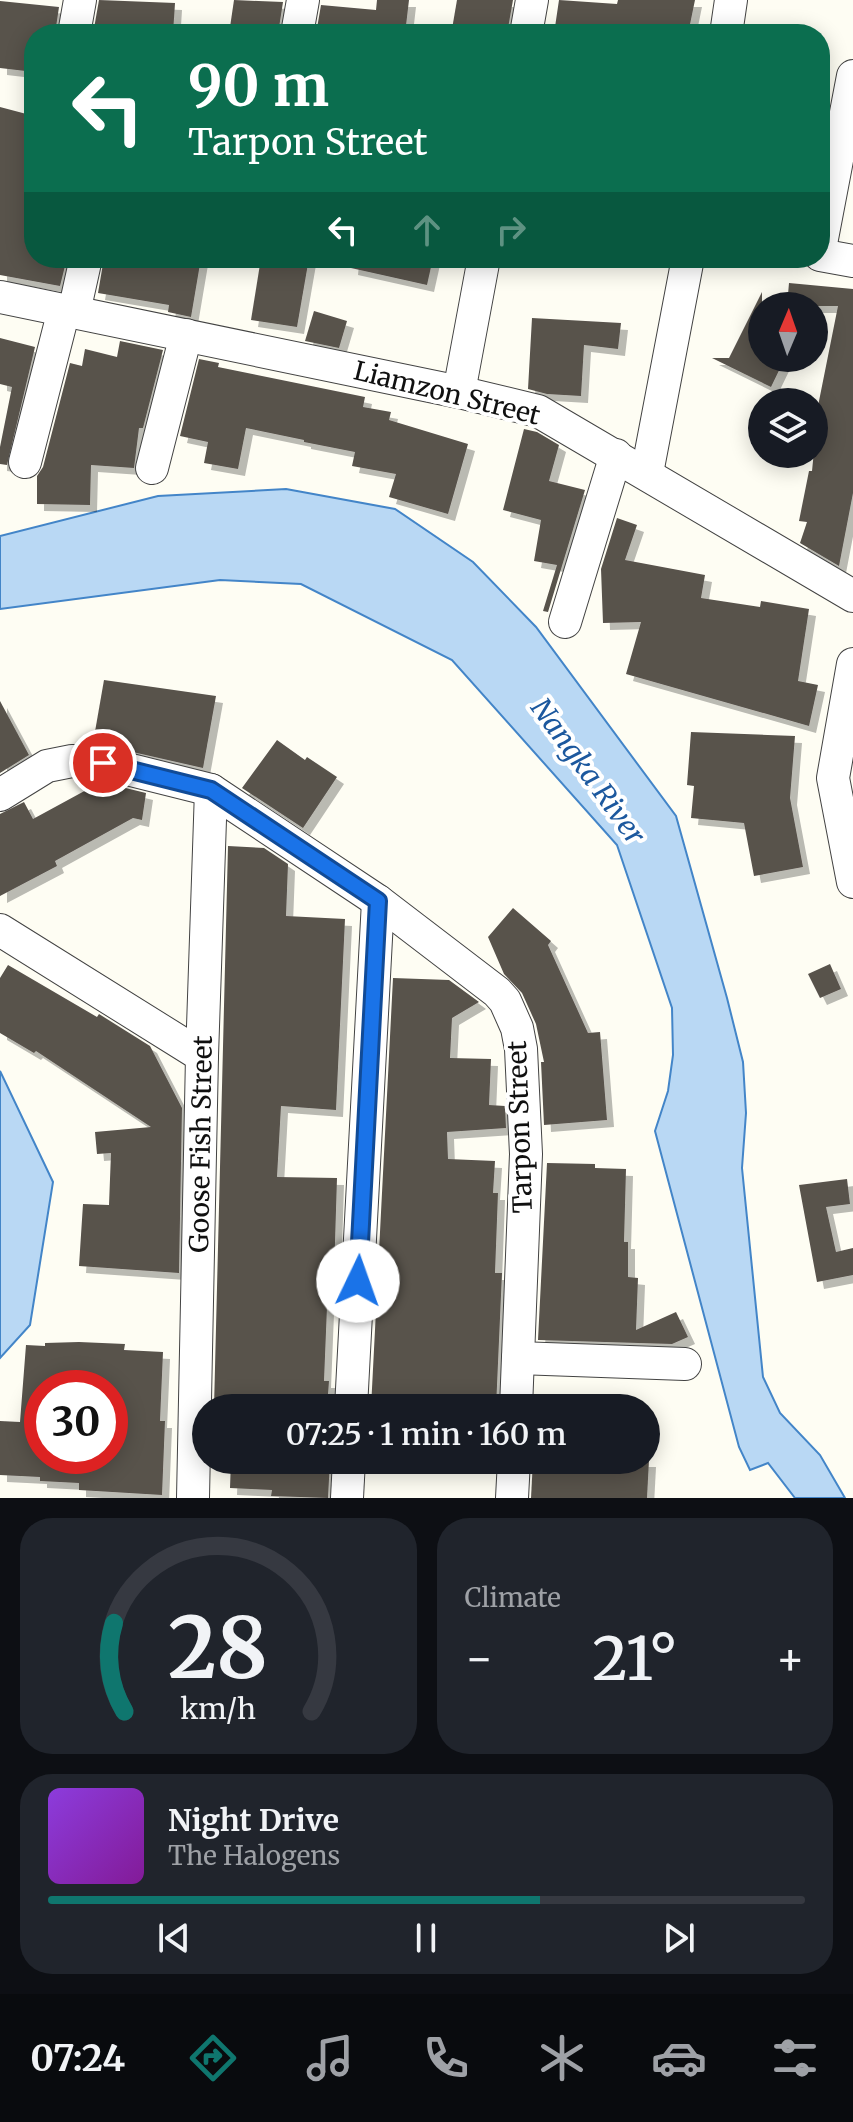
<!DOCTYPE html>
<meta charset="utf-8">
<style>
body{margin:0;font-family:Merriweather,serif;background:#20242c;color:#f1f3f6;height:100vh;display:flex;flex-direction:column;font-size:30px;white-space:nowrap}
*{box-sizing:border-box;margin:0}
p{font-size:26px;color:#9ea1a6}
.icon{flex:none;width:44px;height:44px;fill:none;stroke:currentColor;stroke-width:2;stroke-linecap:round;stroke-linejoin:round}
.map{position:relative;height:1498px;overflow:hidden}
.panel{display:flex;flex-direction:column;gap:20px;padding:20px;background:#0d0f14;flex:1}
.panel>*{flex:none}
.top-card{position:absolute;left:24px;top:24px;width:806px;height:244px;border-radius:32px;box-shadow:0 4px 20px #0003;background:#0b6e4f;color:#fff;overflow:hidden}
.needle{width:52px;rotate:2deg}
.tools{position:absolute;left:748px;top:292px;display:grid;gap:16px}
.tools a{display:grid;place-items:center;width:80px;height:80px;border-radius:50%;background:#171b24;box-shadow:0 4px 20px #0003;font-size:40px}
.speed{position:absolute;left:24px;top:1370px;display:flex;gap:16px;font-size:40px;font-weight:700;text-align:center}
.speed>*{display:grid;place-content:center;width:104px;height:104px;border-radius:50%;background:#171b24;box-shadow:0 4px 20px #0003;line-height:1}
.speed .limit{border:12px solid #d22;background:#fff;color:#111}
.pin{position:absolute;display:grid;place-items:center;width:68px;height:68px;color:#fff;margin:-34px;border:4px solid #fff;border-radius:50%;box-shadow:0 2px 8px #0007}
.me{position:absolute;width:88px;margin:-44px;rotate:3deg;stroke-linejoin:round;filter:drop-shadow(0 0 6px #0008)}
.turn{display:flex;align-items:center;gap:28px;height:168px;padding:0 32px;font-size:36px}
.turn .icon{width:104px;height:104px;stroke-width:2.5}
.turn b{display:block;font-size:56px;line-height:68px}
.lanes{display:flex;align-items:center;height:76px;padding:0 32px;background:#0003;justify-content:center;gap:40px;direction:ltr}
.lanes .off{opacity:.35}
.big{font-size:60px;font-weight:600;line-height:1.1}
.panel .widget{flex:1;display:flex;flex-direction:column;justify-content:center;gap:12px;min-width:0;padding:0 28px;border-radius:32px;background:#20242c}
.panel .dial{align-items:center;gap:0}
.dial svg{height:208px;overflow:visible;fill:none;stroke:#363941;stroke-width:7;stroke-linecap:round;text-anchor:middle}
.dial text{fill:#f1f3f6;stroke:none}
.song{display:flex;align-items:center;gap:24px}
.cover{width:96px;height:96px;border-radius:12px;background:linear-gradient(135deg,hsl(270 70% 55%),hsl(290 70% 35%))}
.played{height:8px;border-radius:4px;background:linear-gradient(90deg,#0f766e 65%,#363941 65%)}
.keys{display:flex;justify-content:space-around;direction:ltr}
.heat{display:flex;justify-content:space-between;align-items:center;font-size:44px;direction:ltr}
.panel .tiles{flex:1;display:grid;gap:20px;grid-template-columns:1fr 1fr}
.widget:last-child{grid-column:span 2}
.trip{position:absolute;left:192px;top:1394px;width:468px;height:80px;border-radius:40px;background:#171b24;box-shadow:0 4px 20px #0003;font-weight:600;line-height:80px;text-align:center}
.tabs{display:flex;height:128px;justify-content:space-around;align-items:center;background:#090b0e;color:#9ea1a6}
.tabs .icon{width:56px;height:56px}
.tabs .selected{color:#0f766e}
.tabs b{font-size:36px;color:#f1f3f6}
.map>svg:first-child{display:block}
</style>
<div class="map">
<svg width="853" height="1498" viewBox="0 0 853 1498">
<defs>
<filter id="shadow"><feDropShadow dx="7" dy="7" stdDeviation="0" flood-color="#0004"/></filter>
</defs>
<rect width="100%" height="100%" fill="#fefdf3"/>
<!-- water -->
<g fill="#b9d8f4" stroke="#4385c8" stroke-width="2">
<path d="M286,489L395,509L473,562L536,627L676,816L727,998L743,1062L746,1113L742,1168L763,1377L780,1413L820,1455L845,1498H795L768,1463L750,1470L739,1447L655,1131L668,1091L673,1055L672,1008L617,845L452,660L301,584L220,580L0,609V536L158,496Z"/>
<path d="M0,1071L53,1182L30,1325L0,1358Z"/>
</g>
<!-- building -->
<g fill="#58524c" fill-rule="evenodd" filter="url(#shadow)">
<path d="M99,0L175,3L173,34H93Z"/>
<path d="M234,0L283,2L278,34H229Z"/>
<path d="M377,0H409L405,34H316L321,5L376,10Z"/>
<path d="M457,0H513L507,34H479L452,29Z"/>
<path d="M559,0L617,4L618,0H695L688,34H612L555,27Z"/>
<path d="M0,1L59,7L55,34H34V72L0,68Z"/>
<path d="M0,107L34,116V170L26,207L34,209V258H67L60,286L0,275Z"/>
<path d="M104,258H156L177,262L178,258H201L191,317L168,312L169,305L98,293Z"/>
<path d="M261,258H309L297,327L251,320Z"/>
<path d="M352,258H433L427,285L351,268Z"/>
<path d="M789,283L853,289V493L839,566L800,543L807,522L799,521L809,471H812L819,401L838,306H787Z"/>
<path d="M762,292V358H785L771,387L712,358H729Z"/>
<path d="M314,311L347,321L339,348L305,341Z"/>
<path d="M532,318L621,323L618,349L584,345L581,396L547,394L528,389Z"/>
<path d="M0,338L35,347L7,465L0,464V447L12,387L0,384Z"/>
<path d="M120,341L163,350L143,428H139L134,468L91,465L90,505L37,504V476L43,467L70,363L82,366L85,349L117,357Z"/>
<path d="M199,359L219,363L218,367L365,397L363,407L391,412L389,420L468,444L448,514L389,497L396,474L352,466L355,452L304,442V440L246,428L238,469L204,463L208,442L180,436Z"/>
<path d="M524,429L537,432L559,445L549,481L585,490L548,612L543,611L557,565L534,561L541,520L503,510Z"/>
<path d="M617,518L637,525L625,560L705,575L701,598L760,607L761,601L809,609L798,681L818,685L809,726L626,674L641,622L603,623L601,569Z"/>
<path d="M104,680L216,696L203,768L93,743Z"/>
<path d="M0,701L29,755L0,773Z"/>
<path d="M691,732L795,736L790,798L803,867L754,876L744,823L691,818L694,786L687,785Z"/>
<path d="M277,740L305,760L307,757L337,777L303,828L242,788Z"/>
<path d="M101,782L146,793L142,820L133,818L55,861L57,866L0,896V814L24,802L33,819Z"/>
<path d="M228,846L264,848L288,864L286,916L345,919L336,1110L281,1106L277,1177L337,1178L333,1307H327L324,1381H329L327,1408H214Z"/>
<path d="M513,908L551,941L548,945L588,1033L600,1032L607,1120L544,1125L541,1062H544L536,1024L522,993L504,974L488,937Z"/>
<path d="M830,964L841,989L820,998L808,974Z"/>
<path d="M8,965L97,1017L99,1014L150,1046L182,1108L179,1273L79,1266L83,1204L109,1205L111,1153L97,1154L95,1132L151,1127L36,1051L34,1053L0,1033V978Z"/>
<path d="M393,978L449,980L479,1002L452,1018L450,1058L491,1059L489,1105L505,1106L506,1128L447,1132L448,1159L495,1161L493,1193H498L495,1273H502L496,1408H371Z"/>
<path d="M547,1163L595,1164V1168L626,1169L624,1242H628V1277L638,1278L636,1330L676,1312L688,1337L672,1344L538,1340Z"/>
<path d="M847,1179L850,1204L826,1207L836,1252L853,1248V1275L817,1282L799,1185Z"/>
<path d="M79,1342L125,1344L124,1350L163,1352L160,1421H165L162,1495L79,1490V1483L40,1481V1477L0,1475V1421L20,1422L26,1345L45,1346V1343ZM42,1388H110V1456H42Z"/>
<path d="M231,1460H330L328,1498L271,1496L272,1490L230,1488Z"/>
<path d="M533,1460H649L647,1498H531Z"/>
</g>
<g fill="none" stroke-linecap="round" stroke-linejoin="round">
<!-- street casing -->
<g stroke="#434343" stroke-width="34">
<g id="street">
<path d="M74,34L80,0"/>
<path d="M297,34L303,0"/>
<path d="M526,34L532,0"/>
<path d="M726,34L731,0"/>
<path d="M820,249L853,76"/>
<path d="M820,255L853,261"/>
<path d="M0,297L459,392L538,411L853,596"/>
<path d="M74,312L86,258"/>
<path d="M459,392L484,258"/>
<path d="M25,462L64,310"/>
<path d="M152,468L186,335"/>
<path d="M647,473L688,258"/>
<path d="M565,622L616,455"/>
<path d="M853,664L833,778L853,882"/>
<path d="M0,795L47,766L72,761L103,763L211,790L378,901L497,992L505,1001L517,1028L521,1049L526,1154L516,1408"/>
<path d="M0,930L202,1056"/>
<path d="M518,1358L685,1364"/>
<path d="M351,1408L378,901"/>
<path d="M193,1498L202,1056L211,790"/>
<path d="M347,1498L349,1460"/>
<path d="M512,1498L514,1460"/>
</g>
</g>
<!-- street -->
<use href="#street" stroke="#fff" stroke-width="32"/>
</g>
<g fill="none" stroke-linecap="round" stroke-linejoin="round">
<!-- route casing -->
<g stroke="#114b97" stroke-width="20">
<path id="route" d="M103,763L211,790L378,901L358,1281"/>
</g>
<!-- route -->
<use href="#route" stroke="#1a73e8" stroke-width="14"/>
</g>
<g text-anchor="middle" stroke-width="8" stroke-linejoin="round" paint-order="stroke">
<!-- street labels -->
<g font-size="26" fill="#101010" stroke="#fff">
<text transform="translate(447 393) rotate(14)" y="9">Liamzon Street</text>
<text transform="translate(520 1127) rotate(-92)" y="9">Tarpon Street</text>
<text transform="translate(201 1144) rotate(-89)" y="9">Goose Fish Street</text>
</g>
<!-- water labels -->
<g font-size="28" font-style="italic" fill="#1c589e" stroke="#fff">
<text transform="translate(588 771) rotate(54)" y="10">Nangka River</text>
</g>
</g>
</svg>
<div class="tools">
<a><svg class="needle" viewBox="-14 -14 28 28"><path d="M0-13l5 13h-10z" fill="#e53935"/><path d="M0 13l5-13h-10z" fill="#9ea1a6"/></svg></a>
<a><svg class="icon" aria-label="layers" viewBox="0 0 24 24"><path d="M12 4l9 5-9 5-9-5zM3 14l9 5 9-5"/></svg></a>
</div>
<div class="speed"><div class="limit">30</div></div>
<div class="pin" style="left:103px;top:763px;background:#d93025"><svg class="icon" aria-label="arrive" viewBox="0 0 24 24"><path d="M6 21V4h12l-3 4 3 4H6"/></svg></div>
<svg class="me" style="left:358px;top:1281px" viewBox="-20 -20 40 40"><circle r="19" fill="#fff"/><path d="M0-13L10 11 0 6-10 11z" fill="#1a73e8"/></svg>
<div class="trip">07:25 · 1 min · 160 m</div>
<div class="top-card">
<div class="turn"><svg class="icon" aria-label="left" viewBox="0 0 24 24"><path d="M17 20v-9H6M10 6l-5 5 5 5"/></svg><div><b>90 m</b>Tarpon Street</div></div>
<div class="lanes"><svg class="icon" aria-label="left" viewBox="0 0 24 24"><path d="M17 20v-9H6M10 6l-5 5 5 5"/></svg><svg class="icon off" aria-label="ahead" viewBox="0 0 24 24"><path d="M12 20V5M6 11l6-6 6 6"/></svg><svg class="icon off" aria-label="right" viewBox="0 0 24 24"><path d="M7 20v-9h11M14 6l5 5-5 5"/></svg></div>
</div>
</div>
<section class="panel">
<div class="tiles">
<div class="widget dial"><svg viewBox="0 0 100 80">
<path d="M14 69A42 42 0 1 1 86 69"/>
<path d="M14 69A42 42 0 0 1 10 35" stroke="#0f766e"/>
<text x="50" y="56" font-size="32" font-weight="700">28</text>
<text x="50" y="72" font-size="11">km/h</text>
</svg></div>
<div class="widget"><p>Climate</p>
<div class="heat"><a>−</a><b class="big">21°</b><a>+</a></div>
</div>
<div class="widget">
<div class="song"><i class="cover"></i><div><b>Night Drive</b><p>The Halogens</p></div></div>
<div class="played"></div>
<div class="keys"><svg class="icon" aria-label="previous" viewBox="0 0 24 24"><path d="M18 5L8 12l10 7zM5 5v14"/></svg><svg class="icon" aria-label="pause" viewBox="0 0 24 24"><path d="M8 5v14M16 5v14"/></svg><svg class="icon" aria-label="next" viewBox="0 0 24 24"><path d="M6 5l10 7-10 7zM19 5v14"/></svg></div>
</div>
</div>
</section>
<nav class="tabs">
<b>07:24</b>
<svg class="icon selected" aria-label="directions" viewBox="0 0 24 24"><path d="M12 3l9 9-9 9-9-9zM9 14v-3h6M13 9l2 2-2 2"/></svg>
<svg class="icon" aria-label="music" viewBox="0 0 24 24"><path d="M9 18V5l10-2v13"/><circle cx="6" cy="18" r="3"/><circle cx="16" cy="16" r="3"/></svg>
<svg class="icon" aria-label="phone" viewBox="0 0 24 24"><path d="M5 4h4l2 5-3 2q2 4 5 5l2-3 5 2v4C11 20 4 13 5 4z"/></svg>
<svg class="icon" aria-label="climate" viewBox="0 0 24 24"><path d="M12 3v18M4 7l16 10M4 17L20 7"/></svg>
<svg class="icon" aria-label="car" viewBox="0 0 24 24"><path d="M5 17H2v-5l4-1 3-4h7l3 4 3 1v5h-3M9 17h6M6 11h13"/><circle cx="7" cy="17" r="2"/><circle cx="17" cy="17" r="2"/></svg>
<svg class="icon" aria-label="filters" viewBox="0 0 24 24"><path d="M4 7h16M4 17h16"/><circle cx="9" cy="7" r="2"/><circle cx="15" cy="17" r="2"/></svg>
</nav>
